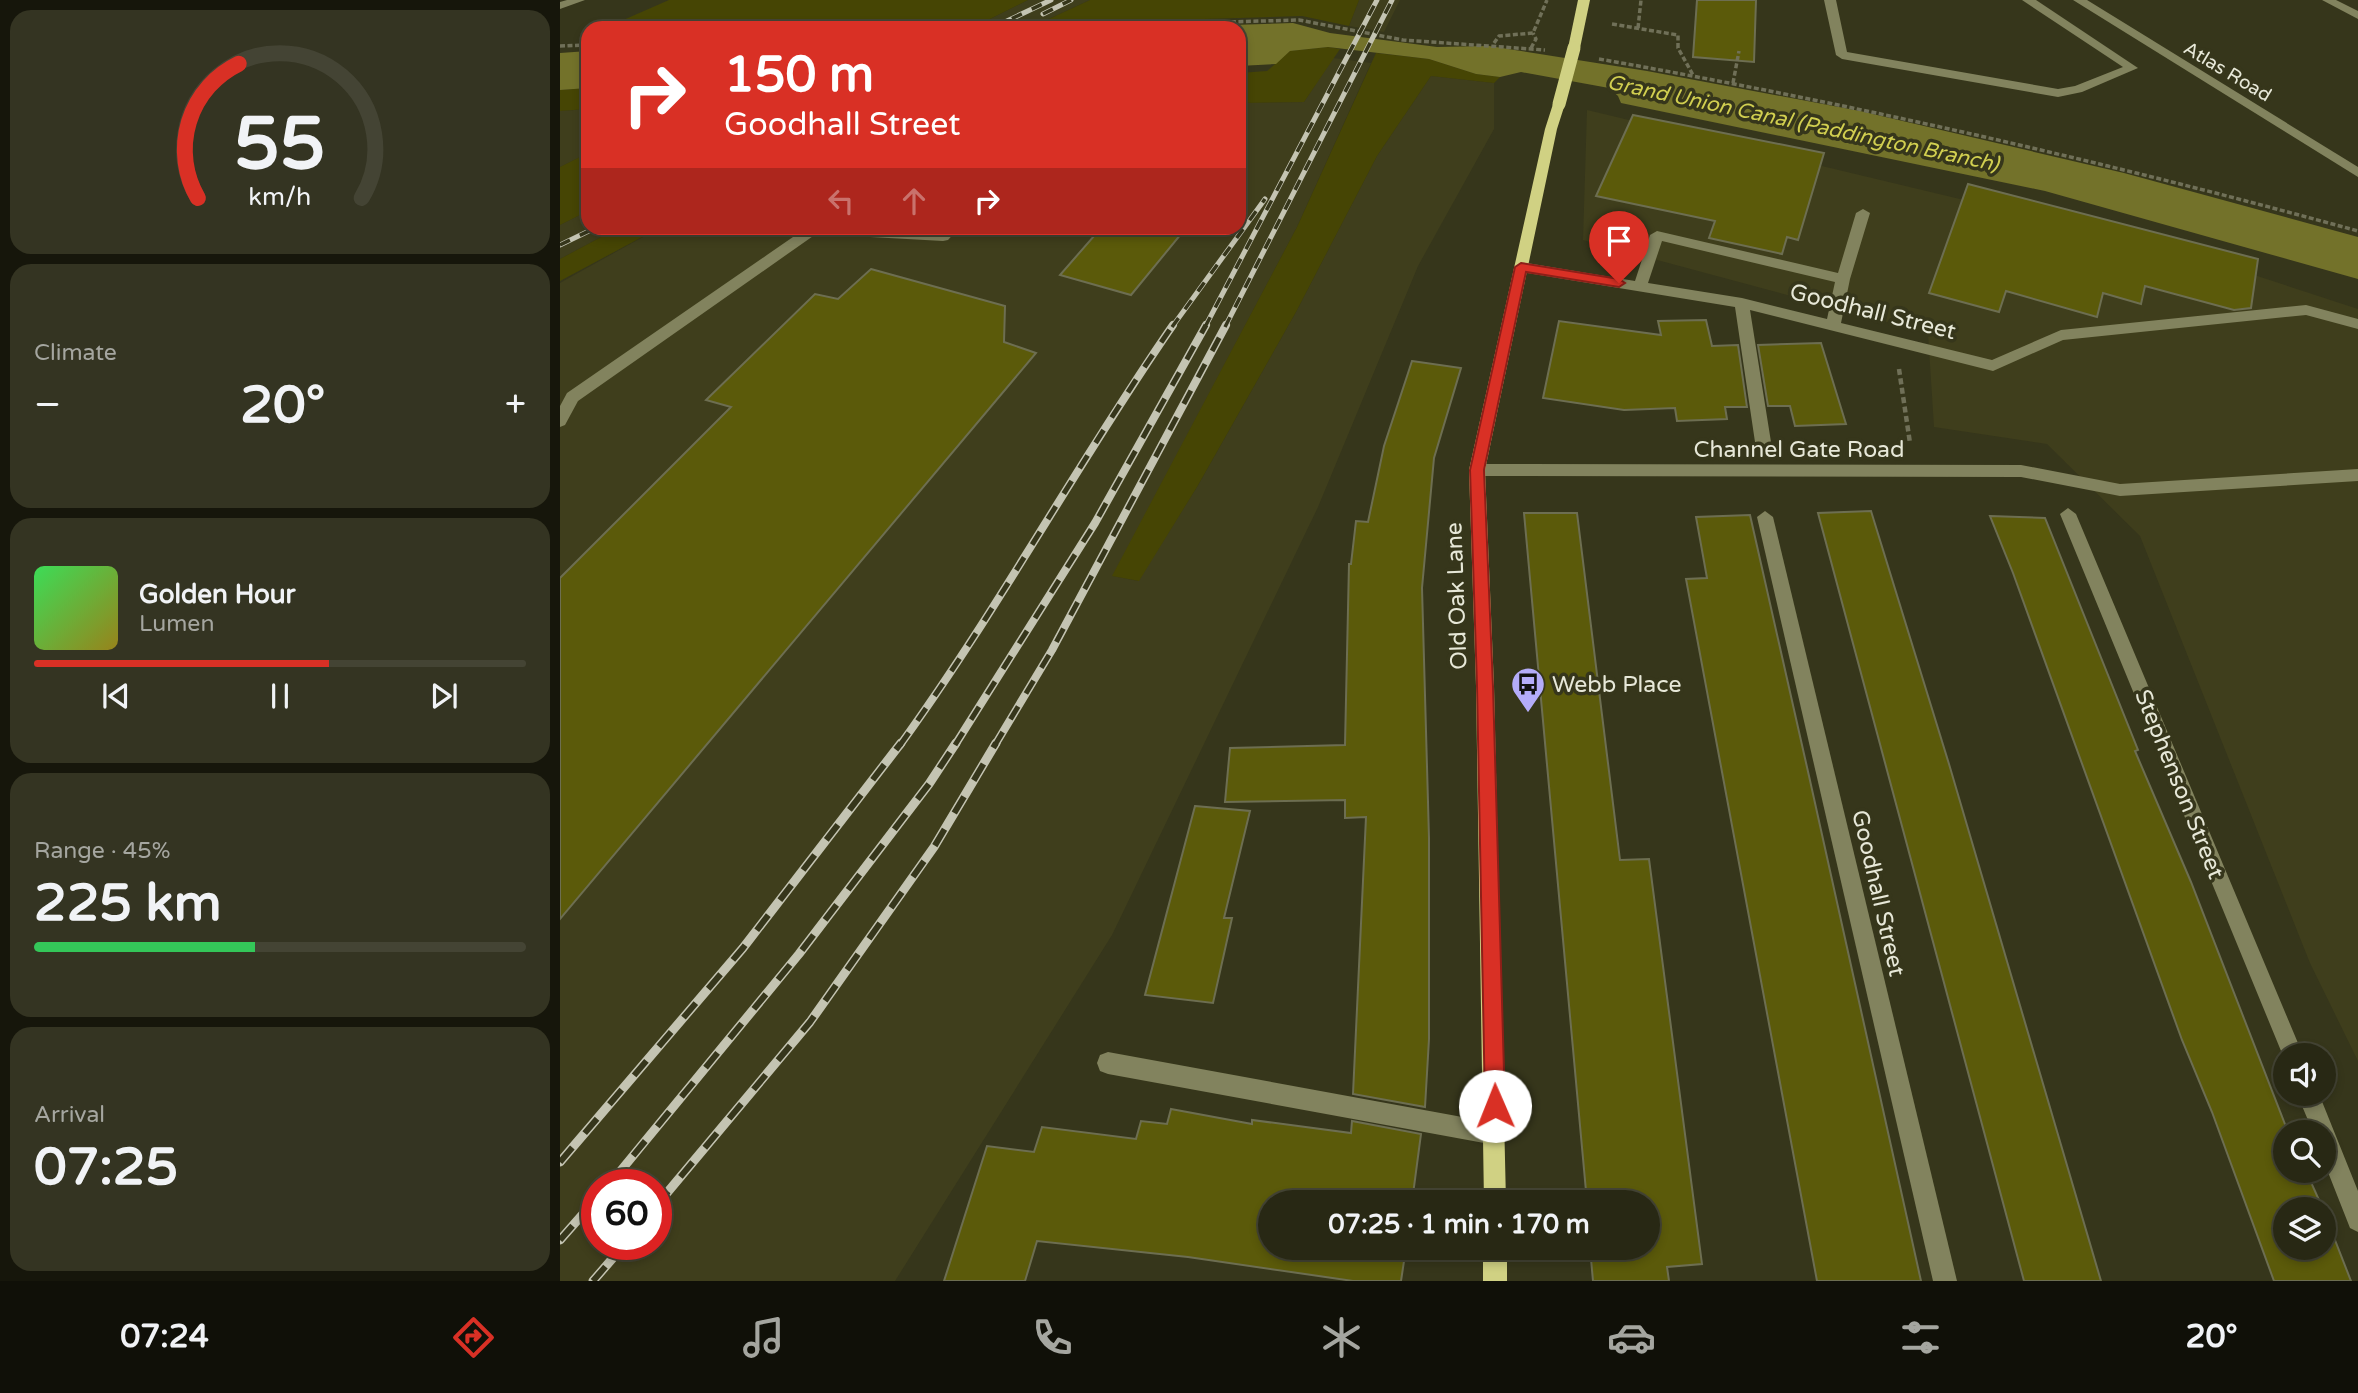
<!DOCTYPE html>
<meta charset="utf-8">
<style>
body{margin:0;font-family:"Varela Round",sans-serif;background:#343422;color:#f1f3f6;height:100vh;display:flex;flex-direction:column;font-size:26px;white-space:nowrap}
*{box-sizing:border-box;margin:0}
p{font-size:23px;color:#a5a6a0}
.icon{flex:none;width:38px;height:38px;fill:none;stroke:currentColor;stroke-width:2;stroke-linecap:round;stroke-linejoin:round}
.map{position:relative;flex:1;overflow:hidden}
.drawer{display:flex;flex-direction:column;gap:10px;padding:10px;background:#16160b;width:560px}
.drawer>*{flex:none}
.top-card{position:absolute;left:21px;top:21px;width:665px;height:214px;border-radius:21px;box-shadow:0 4px 10px #0003,0 0 0 2px #444434;background:#d93025;color:#fff;overflow:hidden}
.buttons{position:absolute;left:1713px;top:1043px;display:grid;gap:14px}
.buttons a{display:grid;place-items:center;width:63px;height:63px;border-radius:50%;background:#282814;box-shadow:0 4px 10px #0003,0 0 0 2px #444434;font-size:35px}
.speed{position:absolute;left:21px;top:1169px;display:flex;gap:14px;font-size:35px;font-weight:700;text-align:center}
.speed>*{display:grid;place-content:center;width:91px;height:91px;border-radius:50%;background:#282814;box-shadow:0 4px 10px #0003,0 0 0 2px #444434;line-height:1}
.speed .limit{border:10px solid #d22;background:#fff;color:#111}
.pin{position:absolute;display:grid;place-items:center;width:60px;height:60px;color:#fff;margin:-72px -30px;border-radius:50% 50% 50% 0;rotate:-45deg;box-shadow:0 0 7px #0007}
.pin .icon{rotate:45deg}
.me{position:absolute;width:77px;margin:-38px;rotate:359deg;stroke-linejoin:round;filter:drop-shadow(0 0 5px #0008)}
.turn{display:flex;align-items:center;gap:24px;height:147px;padding:0 28px;font-size:32px}
.turn .icon{width:91px;height:91px;stroke-width:2.5}
.turn b{display:block;font-size:49px;line-height:60px}
.lanes{display:flex;align-items:center;height:66px;padding:0 28px;background:#0003;justify-content:center;gap:35px;direction:ltr}
.lanes .off{opacity:.35}
.big{font-size:52px;font-weight:700;line-height:1.1}
.drawer .widget{flex:1;display:flex;flex-direction:column;justify-content:center;gap:10px;min-width:0;padding:0 24px;border-radius:21px;background:#343422}
.drawer .dial{align-items:center;gap:0}
.dial svg{height:182px;overflow:visible;fill:none;stroke:#444434;stroke-width:7;stroke-linecap:round;text-anchor:middle}
.dial text{fill:#f1f3f6;stroke:none}
.song{display:flex;align-items:center;gap:21px}
.cover{width:84px;height:84px;border-radius:10px;background:linear-gradient(135deg,hsl(130 70% 55%),hsl(50 70% 35%))}
.played{height:7px;border-radius:4px;background:linear-gradient(90deg,#d93025 60%,#444434 60%)}
.keys{display:flex;justify-content:space-around;direction:ltr}
.heat{display:flex;justify-content:space-between;align-items:center;font-size:38px;direction:ltr}
.charge{height:10px;border-radius:5px;background:linear-gradient(90deg,#34c759 45%,#444434 0)}
.trip{position:absolute;left:698px;top:1190px;width:402px;height:70px;border-radius:35px;background:#282814;box-shadow:0 4px 10px #0003,0 0 0 2px #444434;font-weight:700;line-height:70px;text-align:center}
.menu{display:flex;height:112px;justify-content:space-around;align-items:center;background:#101008;color:#a5a6a0}
.menu .icon{width:49px;height:49px}
.menu .selected{color:#d93025}
.menu b{font-size:32px;color:#f1f3f6}
main{display:flex;flex:1;min-height:0}
.map>svg:first-child{display:block}
</style>
<main>
<section class="drawer">
<div class="widget dial"><svg viewBox="0 0 100 80">
<path d="M14 69A42 42 0 1 1 86 69"/>
<path d="M14 69A42 42 0 0 1 32 10" stroke="#d93025"/>
<text x="50" y="56" font-size="32" font-weight="700">55</text>
<text x="50" y="72" font-size="11">km/h</text>
</svg></div>
<div class="widget"><p>Climate</p>
<div class="heat"><a>−</a><b class="big">20°</b><a>+</a></div>
</div>
<div class="widget">
<div class="song"><i class="cover"></i><div><b>Golden Hour</b><p>Lumen</p></div></div>
<div class="played"></div>
<div class="keys"><svg class="icon" aria-label="previous" viewBox="0 0 24 24"><path d="M18 5L8 12l10 7zM5 5v14"/></svg><svg class="icon" aria-label="pause" viewBox="0 0 24 24"><path d="M8 5v14M16 5v14"/></svg><svg class="icon" aria-label="next" viewBox="0 0 24 24"><path d="M6 5l10 7-10 7zM19 5v14"/></svg></div>
</div>
<div class="widget"><p>Range · 45%</p><b class="big">225 km</b><div class="charge"></div></div>
<div class="widget"><p>Arrival</p><b class="big">07:25</b></div>
</section>
<div class="map">
<svg width="1798" height="1281" viewBox="0 0 1798 1281">
<rect width="100%" height="100%" fill="#36361b"/>
<!-- built -->
<g fill="#3f3e1c" fill-rule="evenodd">
<path d="M468,0H530L478,24L424,22Z"/>
<path d="M799,0H840L824,32L789,26Z"/>
<path d="M773,58L811,63L737,227L553,576L578,581L637,487L736,312L817,156L871,76L934,83V129L858,266L758,507L552,935L335,1281H0V283L99,228H679V103L744,102ZM37,1185H96V1244H37Z"/>
<path d="M28,109V153L0,167V111Z"/>
<path d="M1027,110L1630,254L1798,309V1061L1750,963L1580,536L1487,444L1374,427L1368,333L1023,240Z"/>
<path d="M28,211V228H58L0,259V225Z"/>
</g>
<!-- green -->
<g fill="#464504">
<path d="M109,0H468L424,22L296,28H45Z"/>
<path d="M530,0H799L789,26L742,16L478,24Z"/>
<path d="M768,47L780,49L744,102L679,103V73L707,71L730,51Z"/>
<path d="M816,53L869,59L916,74L940,77L934,83L871,76L817,156L736,312L637,487L579,581L552,576L737,227Z"/>
<path d="M28,88V109L0,111V90Z"/>
<path d="M28,153V211L0,225V167Z"/>
<path d="M58,228H99L0,281V259Z"/>
</g>
<!-- water -->
<g fill="#73722a">
<path d="M733,23L770,33L877,47L929,46L1087,71L1300,111L1564,173L1798,237V279L1485,191L1061,103L1058,96L1049,88L961,72L940,77L916,74L869,59L768,47L730,51L716,64L679,66V28H576Z"/>
<path d="M28,51V88L0,90V53Z"/>
</g>
<!-- building -->
<g fill="#5b5a0a" stroke="#6d6e51" stroke-width="2">
<path d="M1137,0H1196L1194,62L1133,57Z"/>
<path d="M1073,115L1264,153L1238,240L1227,237L1222,254L1149,238L1155,221L1036,196Z"/>
<path d="M1408,184L1698,259L1691,308L1674,310L1585,286L1581,304L1543,293L1537,317L1446,291L1439,312L1369,293Z"/>
<path d="M541,228H626L571,295L500,275Z"/>
<path d="M311,269L445,306L444,342L476,353L0,919V578L171,407L146,400L255,294L278,299Z"/>
<path d="M1146,320L1152,346L1178,345L1187,407H1165L1167,419L1117,421L1115,408L1064,410L983,398L999,321L1101,335L1098,321Z"/>
<path d="M1261,343L1286,424L1235,426L1230,406H1208L1198,345Z"/>
<path d="M852,361L901,368L874,458L862,588L869,838V1039L865,1107L793,1094L806,817L785,818V800L665,802L670,748L785,745L789,564H791L796,521L808,522L824,446Z"/>
<path d="M1311,511L1389,764L1541,1281H1464L1258,513Z"/>
<path d="M964,513H1017L1060,860L1089,859L1142,1264L1107,1267L1109,1281H1033L1030,1248H1088V1202H1027Z"/>
<path d="M1190,515L1249,776L1361,1281H1257L1126,579L1147,578L1136,517Z"/>
<path d="M1430,516L1485,518L1578,750L1575,751L1631,882L1728,1132H1726V1171H1746L1763,1209H1726V1248H1764V1212L1791,1281H1714L1652,1112L1622,1040L1453,573Z"/>
<path d="M635,806L690,811L664,918H672L653,1003L585,995Z"/>
<path d="M611,1109L692,1124V1120L791,1133L792,1121L861,1134L852,1202H710V1248H846L841,1281H793L628,1257L477,1241L465,1281H384L427,1146L474,1152L482,1127L576,1139L581,1121L607,1124Z"/>
</g>
<g fill="none" stroke-linecap="round" stroke-linejoin="round">
<!-- path-far1 -->
<g stroke="#707058" stroke-width="3.5" stroke-dasharray="5 2.5" stroke-linecap="butt">
<path d="M1052,24L1118,35V48L1133,75"/>
<path d="M446,28L739,20L843,40L985,50"/>
<path d="M1078,28L1081,0"/>
<path d="M934,43L939,36L973,33L987,0"/>
<path d="M0,46L28,45"/>
<path d="M971,48L976,39L973,33"/>
<path d="M1039,59C1295,104 1547,162 1798,231"/>
<path d="M1173,83L1179,51"/>
</g>
<!-- path -->
<path stroke="#707058" stroke-width="4.5" stroke-dasharray="6 3.5" stroke-linecap="butt" d="M1339,369L1350,443"/>
<!-- minor -->
<g fill="#82835e" fill-rule="evenodd">
<path d="M7,0H25L0,9V2Z"/>
<path d="M1264,0H1276L1287,52L1498,89L1515,86L1563,67L1462,0H1476L1578,68L1522,92L1498,97L1282,59L1276,55Z"/>
<path d="M1513,0H1527L1798,167V177Z"/>
<path d="M1762,0H1776L1798,11V19Z"/>
<path d="M1303,209L1310,213L1290,279L1281,323L1432,360L1501,330L1746,305L1798,319V329L1746,315L1503,340L1433,371L1190,310L1211,442L1203,448L1195,442L1175,307L961,272L954,267L961,262L1075,281L1090,235L1097,231L1278,273L1296,213ZM1102,241L1275,282L1267,319L1182,298L1088,283Z"/>
<path d="M246,228L380,232L385,228H399L388,240L383,241L256,234L18,401L5,425L0,427V406L7,393Z"/>
<path d="M917,464L1461,465L1560,484L1798,469V481L1560,496L1461,477L917,476L909,470Z"/>
<path d="M1508,508L1516,514L1743,1055H1726V1063L1500,514Z"/>
<path d="M1205,511L1213,517L1397,1281H1373L1197,517Z"/>
<path d="M548,1052L935,1123L943,1126L946,1134L943,1142L935,1145L548,1074L540,1071L537,1063L540,1055Z"/>
<path d="M1737,1094H1759L1798,1191V1232L1790,1228L1764,1162V1132H1753Z"/>
</g>
<!-- major -->
<g fill="#d0d183" fill-rule="evenodd">
<path d="M1018,0H1030L1020,48L1014,52L1008,48Z"/>
<path d="M999,100L1005,104L997,129L925,470L934,686L946,1202H924L916,686L909,470L985,129L993,104Z"/>
<rect x="923" y="1248" width="24" height="33"/>
</g>
<!-- rail-far2 casing -->
<g stroke="#c4c4b2" stroke-width="5">
<g id="rail-far2">
<path d="M483,14L511,0"/>
<path d="M432,28L491,0"/>
<path d="M0,245L35,228"/>
<path d="M612,327L705,199"/>
<path d="M645,327L817,0"/>
<path d="M665,327L832,0"/>
</g>
</g>
<!-- rail-far1 casing -->
<g stroke="#c4c4b2" stroke-width="8">
<g id="rail-far1">
<path d="M340,745C438,610 518,462 613,325"/>
<path d="M395,745L535,523L646,325"/>
<path d="M435,745L492,650L666,325"/>
</g>
</g>
<!-- rail casing -->
<g stroke="#c4c4b2" stroke-width="9">
<g id="rail">
<path d="M0,1162L183,948L341,743"/>
<path d="M49,1185L239,954L369,784L396,743"/>
<path d="M96,1206L250,1022L374,847L436,743"/>
<path d="M0,1240L37,1198"/>
<path d="M33,1281L65,1244"/>
</g>
</g>
<!-- rail-far2 -->
<use href="#rail-far2" stroke="#36361b" stroke-width="3.5" stroke-dasharray="11" stroke-linecap="butt"/>
<!-- rail-far1 -->
<use href="#rail-far1" stroke="#36361b" stroke-width="5" stroke-dasharray="15" stroke-linecap="butt"/>
<!-- rail -->
<use href="#rail" stroke="#36361b" stroke-width="6" stroke-dasharray="19" stroke-linecap="butt"/>
<!-- major-bridge -->
<path stroke="#d0d183" stroke-width="13" d="M999,104L1014,48"/>
</g>
<!-- route -->
<path fill="#d93025" stroke="#8d1f18" stroke-width="2" d="M961,263L1059,279L1065,283L1059,287L966,272L924,470L933,686L945,1106L942,1113L935,1116L928,1113L925,1106L917,686L910,470L955,267Z"/>
<!-- icons -->
<defs>
<g id="bus-pin" transform="scale(1.75)"><path d="M0 17L-7.5 6A9.5 9.5 0 1 1 7.5 6Z" fill="#b4acf9" stroke="#36361b"/><path d="M-5-6H5V4H4V6H2V4H-2V6H-4V4H-5ZM-3.5-4V0h7V-4ZM-3.5 1.2v1.5H-2V1.2ZM2 1.2v1.5H3.5V1.2Z" fill="#111"/></g>
</defs>
<g fill-rule="evenodd">
<use href="#bus-pin" x="968" y="684"/>
</g>
<g text-anchor="middle" stroke-width="7" stroke-linejoin="round" paint-order="stroke">
<!-- far-street labels -->
<g font-size="19" fill="#e7e8d8" stroke="#36361b">
<text transform="translate(1668 71) rotate(31)" y="7">Atlas Road</text>
</g>
<!-- far-water labels -->
<g font-size="21" font-style="italic" fill="#d1cf50" stroke="#36361b">
<text transform="translate(1243 123) rotate(12)" y="7">Grand Union Canal (Paddington Branch)</text>
</g>
<!-- street labels -->
<g font-size="23" fill="#e7e8d8" stroke="#36361b">
<text transform="translate(1313 311) rotate(14)" y="8">Goodhall Street</text>
<text x="1239" y="457">Channel Gate Road</text>
<text transform="translate(896 596) rotate(-92)" y="8">Old Oak Lane</text>
<text transform="translate(1620 784) rotate(68)" y="8">Stephenson Street</text>
<text transform="translate(1319 893) rotate(77)" y="8">Goodhall Street</text>
</g>
<!-- poi labels -->
<g font-size="23" fill="#e7e8d8" stroke="#36361b" text-anchor="start">
<text x="992" y="692">Webb Place</text>
</g>
</g>
</svg>
<div class="buttons">
<a><svg class="icon" aria-label="sound" viewBox="0 0 24 24"><path d="M4 9h4l5-4v14l-5-4H4zM17 9q2 3 0 6"/></svg></a>
<a><svg class="icon" aria-label="search" viewBox="0 0 24 24"><circle cx="10" cy="10" r="6"/><path d="M15 15l6 6"/></svg></a>
<a><svg class="icon" aria-label="layers" viewBox="0 0 24 24"><path d="M12 4l9 5-9 5-9-5zM3 14l9 5 9-5"/></svg></a>
</div>
<div class="speed"><div class="limit">60</div></div>
<div class="pin" style="left:1059px;top:283px;background:#d93025"><svg class="icon" aria-label="arrive" viewBox="0 0 24 24"><path d="M6 21V4h12l-3 4 3 4H6"/></svg></div>
<svg class="me" style="left:935px;top:1106px" viewBox="-20 -20 40 40"><circle r="19" fill="#fff"/><path d="M0-13L10 11 0 6-10 11z" fill="#d93025"/></svg>
<div class="trip">07:25 · 1 min · 170 m</div>
<div class="top-card">
<div class="turn"><svg class="icon" aria-label="right" viewBox="0 0 24 24"><path d="M7 20v-9h11M14 6l5 5-5 5"/></svg><div><b>150 m</b>Goodhall Street</div></div>
<div class="lanes"><svg class="icon off" aria-label="left" viewBox="0 0 24 24"><path d="M17 20v-9H6M10 6l-5 5 5 5"/></svg><svg class="icon off" aria-label="ahead" viewBox="0 0 24 24"><path d="M12 20V5M6 11l6-6 6 6"/></svg><svg class="icon" aria-label="right" viewBox="0 0 24 24"><path d="M7 20v-9h11M14 6l5 5-5 5"/></svg></div>
</div>
</div>
</main>
<nav class="menu">
<b>07:24</b>
<svg class="icon selected" aria-label="directions" viewBox="0 0 24 24"><path d="M12 3l9 9-9 9-9-9zM9 14v-3h6M13 9l2 2-2 2"/></svg>
<svg class="icon" aria-label="music" viewBox="0 0 24 24"><path d="M9 18V5l10-2v13"/><circle cx="6" cy="18" r="3"/><circle cx="16" cy="16" r="3"/></svg>
<svg class="icon" aria-label="phone" viewBox="0 0 24 24"><path d="M5 4h4l2 5-3 2q2 4 5 5l2-3 5 2v4C11 20 4 13 5 4z"/></svg>
<svg class="icon" aria-label="climate" viewBox="0 0 24 24"><path d="M12 3v18M4 7l16 10M4 17L20 7"/></svg>
<svg class="icon" aria-label="car" viewBox="0 0 24 24"><path d="M5 17H2v-5l4-1 3-4h7l3 4 3 1v5h-3M9 17h6M6 11h13"/><circle cx="7" cy="17" r="2"/><circle cx="17" cy="17" r="2"/></svg>
<svg class="icon" aria-label="filters" viewBox="0 0 24 24"><path d="M4 7h16M4 17h16"/><circle cx="9" cy="7" r="2"/><circle cx="15" cy="17" r="2"/></svg>
<b>20°</b>
</nav>
